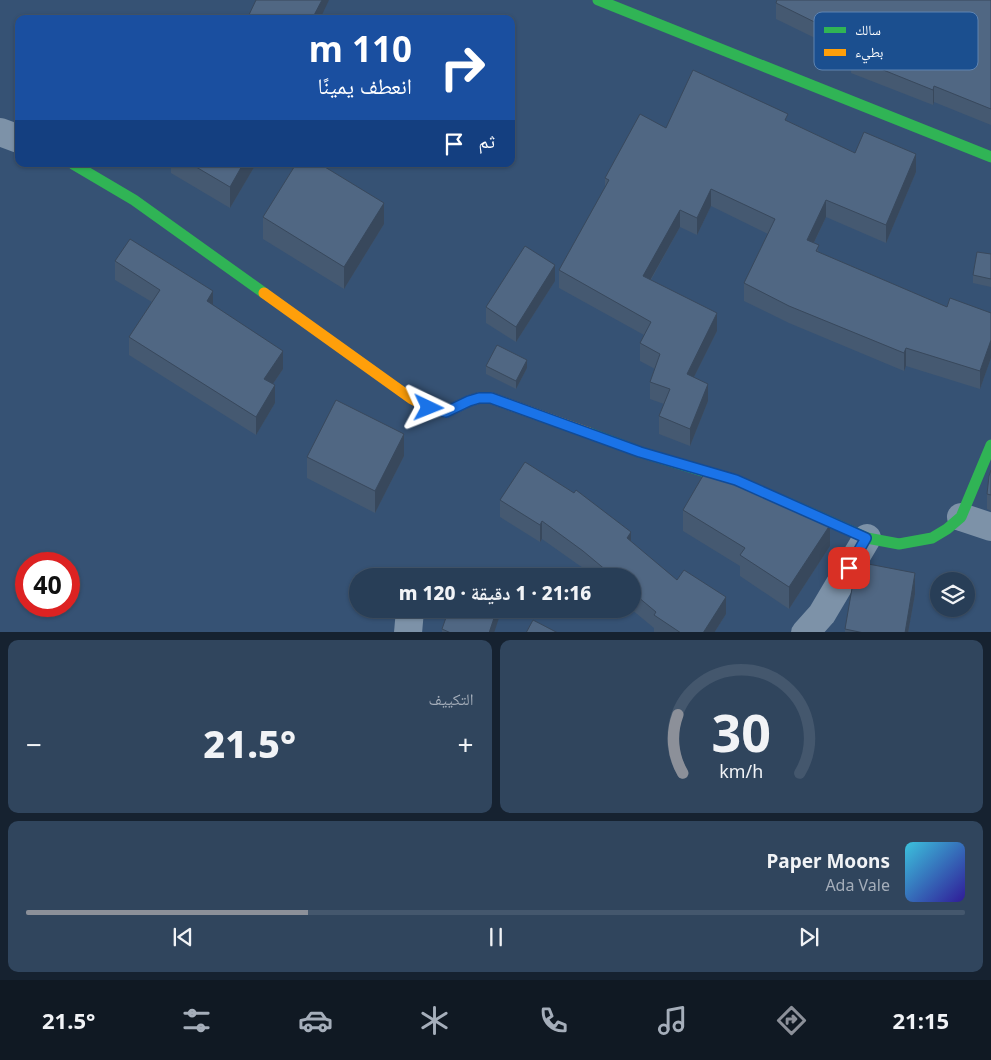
<!DOCTYPE html>
<html lang="ar">
<meta charset="utf-8">
<style>
body{margin:0;font-family:"Noto Sans","Noto Naskh Arabic",sans-serif;background:#30455d;color:#f1f3f6;direction:rtl;height:100vh;display:flex;flex-direction:column;font-size:19px;white-space:nowrap}
*{box-sizing:border-box;margin:0}
p{font-size:16px;color:#a5aeba}
.icon{flex:none;width:28px;height:28px;fill:none;stroke:currentColor;stroke-width:2;stroke-linecap:round;stroke-linejoin:round}
.map{position:relative;height:632px;overflow:hidden;direction:ltr}
.panel{display:flex;flex-direction:column;gap:8px;padding:8px;background:#162230;flex:1}
.panel>*{flex:none}
.banner{position:absolute;left:15px;top:15px;width:500px;height:152px;border-radius:10px;box-shadow:0 1px 4px #0004,0 0 0 1px #44576d;direction:rtl;background:#1a4fa0;color:#fff;overflow:hidden}
.buttons{position:absolute;left:930px;top:572px;display:grid;gap:10px}
.buttons a{display:grid;place-items:center;width:45px;height:45px;border-radius:50%;background:#283e57;box-shadow:0 1px 4px #0004,0 0 0 1px #44576d;font-size:25px}
.speed{position:absolute;left:15px;top:552px;display:flex;gap:10px;font-size:25px;font-weight:700;text-align:center}
.speed>*{display:grid;place-content:center;width:65px;height:65px;border-radius:50%;background:#283e57;box-shadow:0 1px 4px #0004,0 0 0 1px #44576d;line-height:1}
.speed .limit{border:8px solid #d22;background:#fff;color:#111}
.pin{position:absolute;display:grid;place-items:center;width:42px;height:42px;color:#fff;margin:-21px;border-radius:10px;box-shadow:0 2px 8px #0006}
.me{position:absolute;width:55px;margin:-28px;rotate:92deg;stroke-linejoin:round;filter:drop-shadow(0 0 4px #0008)}
.turn{display:flex;align-items:center;gap:18px;height:105px;padding:0 20px;font-size:22px}
.turn .icon{width:65px;height:65px;stroke-width:2.5}
.turn b{display:block;font-size:35px;line-height:42px}
.then{display:flex;align-items:center;height:48px;padding:0 20px;background:#0003;gap:10px;font-size:19px}
.big{font-size:38px;font-weight:800;line-height:1.1}
.panel .card{flex:1;display:flex;flex-direction:column;justify-content:center;gap:8px;min-width:0;padding:0 18px;border-radius:10px;background:#30455d}
.panel .dial{align-items:center;gap:0}
.dial svg{height:130px;overflow:visible;fill:none;stroke:#44576d;stroke-width:7;stroke-linecap:round;text-anchor:middle}
.dial text{fill:#f1f3f6;stroke:none}
.song{display:flex;align-items:center;gap:15px}
.cover{width:60px;height:60px;border-radius:8px;background:linear-gradient(135deg,hsl(190 70% 55%),hsl(250 70% 35%))}
.played{height:5px;border-radius:2px;background:linear-gradient(90deg,#8c9099 30%,#44576d 30%)}
.keys{display:flex;justify-content:space-around;direction:ltr}
.heat{display:flex;justify-content:space-between;align-items:center;font-size:28px;direction:ltr}
.panel .tiles{flex:1;display:grid;gap:8px;grid-template-columns:1fr 1fr}
.card:last-child{grid-column:span 2}
.trip{position:absolute;left:349px;top:568px;width:292px;height:50px;border-radius:25px;background:#283e57;box-shadow:0 1px 4px #0004,0 0 0 1px #44576d;font-weight:800;line-height:50px;text-align:center;direction:rtl}
.tabs{display:flex;height:80px;justify-content:space-around;align-items:center;background:#101923;color:#a5aeba}
.tabs .icon{width:35px;height:35px}
.tabs .current{color:#8c9099}
.tabs b{font-size:22px;color:#f1f3f6}
.map>svg:first-child{display:block}
</style>
<div class="map">
<svg width="991" height="633" viewBox="0 0 991 633">
<rect width="100%" height="100%" fill="#365274"/>
<g fill="none" stroke-linecap="round" stroke-linejoin="round">
<!-- street -->
<g stroke="#7d92a8" stroke-width="28">
<path d="M0,132L19,139"/>
<path d="M961,517L991,527"/>
<path d="M408,633L410,610"/>
<path d="M805,633L822,614L867,538"/>
</g>
<!-- fast -->
<g stroke="#30b455" stroke-width="11">
<path d="M598,0L991,157"/>
<path d="M73,164L134,200L264,293"/>
<path d="M589,433L640,452L742,483"/>
<path d="M781,500L867,538L899,544L932,538L947,529L961,517L991,445"/>
</g>
<!-- slow -->
<path stroke="#ff9f0a" stroke-width="11" d="M264,293L412,399L429,408L446,412L469,401L479,398H491L589,433"/>
</g>
<!-- wall -->
<g fill="#455971">
<path d="M991,0V125L934,102L933,105L851,73L852,56L776,19V3Z"/>
<path d="M788,121L855,153L916,172L886,243L826,217L814,243L819,252L947,307L991,313V358L980,389L906,366L904,371L789,323L744,301V283L768,234L711,206L697,235L680,227L651,280L717,331L694,377L708,401L690,446L659,434V416L664,404L650,399V382L655,369L640,361V343L644,335L559,288V270L605,188V178L666,128Z"/>
<path d="M171,164H256L230,208L171,173Z"/>
<path d="M263,217L384,224L344,289L263,239Z"/>
<path d="M991,254V287L973,283V275Z"/>
<path d="M115,261L213,305L283,369L273,384L275,403L256,435L129,355V337L152,302L115,280Z"/>
<path d="M555,281L516,342L486,323V307Z"/>
<path d="M486,366L527,368L516,389L486,374Z"/>
<path d="M404,456L375,513L307,478V457Z"/>
<path d="M991,470V511L987,509V494Z"/>
<path d="M500,500L631,542L677,580L726,614L714,633L654,632V628L631,609H632V576H592L583,568L542,539L540,542L500,517Z"/>
<path d="M683,510L830,546L789,609L740,576V566L683,531Z"/>
<path d="M915,594L908,633H845V629Z"/>
<path d="M442,629L494,633H442Z"/>
</g>
<!-- shaded-wall -->
<g fill="#38485c">
<path d="M322,0H329L320,19H312Z"/>
<path d="M934,86V102L933,105V90Z"/>
<path d="M916,154V172L886,243V225Z"/>
<path d="M243,164H256L230,208V187Z"/>
<path d="M711,189V206L697,235V218Z"/>
<path d="M826,200V217L807,257V240Z"/>
<path d="M384,203V224L344,289V267Z"/>
<path d="M680,210V227L643,293V276Z"/>
<path d="M555,265V281L516,342V327Z"/>
<path d="M213,291V309L207,301Z"/>
<path d="M717,313V331L687,391V374Z"/>
<path d="M991,340V358L980,389V371Z"/>
<path d="M906,348V366L904,371V353Z"/>
<path d="M283,351V369L264,397V379Z"/>
<path d="M527,360V368L516,389V381Z"/>
<path d="M708,384V401L690,446V429Z"/>
<path d="M275,385V403L256,435V417Z"/>
<path d="M404,434V456L375,513V491Z"/>
<path d="M542,521V539L540,542V525Z"/>
<path d="M830,525V546L789,609V587Z"/>
<path d="M631,532V549L627,538Z"/>
<path d="M915,573V594L908,633H905Z"/>
<path d="M726,597V614L714,633H703Z"/>
<path d="M497,609H502L494,633H489Z"/>
</g>
<!-- building -->
<g fill="#506783" stroke="#38485c">
<path d="M256,0H322L312,19H247Z"/>
<path d="M777,0H991V109L934,86L933,90L851,57L857,43L776,3Z"/>
<path d="M693,70L788,114L785,120L855,153L864,132L916,154L886,225L826,200L807,240L819,245L816,251L947,307L950,298L991,313V340L980,371L906,348L904,353L789,306L744,283L775,219L711,189L697,218L680,210L643,276L717,313L687,374L708,384L690,429L659,416L670,389L650,382L660,354L640,343L651,322L559,270L609,180L605,178L640,114L666,128Z"/>
<path d="M191,164H243L230,187Z"/>
<path d="M296,164H320L384,203L344,267L263,217Z"/>
<path d="M130,239L213,291L207,301L283,351L264,379L275,385L256,417L129,337L160,290L115,261Z"/>
<path d="M525,246L555,265L516,327L486,307Z"/>
<path d="M977,252L991,254V279L973,275Z"/>
<path d="M497,345L527,360L516,381L486,366Z"/>
<path d="M336,400L404,434L375,491L307,457Z"/>
<path d="M525,462L574,493L576,490L631,532L627,538L677,580L684,570L726,597L703,633H681L654,615L656,612L632,592V576H613L583,551L542,521L540,525L500,500Z"/>
<path d="M708,467L731,473L794,501L830,525L789,587L740,555L745,548L683,510Z"/>
<path d="M991,470V495L987,494L989,476Z"/>
<path d="M858,562L915,573L905,633H864L845,629L856,565Z"/>
<path d="M463,569L485,576H460Z"/>
<path d="M449,609H497L489,633H451L442,629Z"/>
<path d="M533,620L558,633H526Z"/>
</g>
<g fill="none" stroke-linecap="round" stroke-linejoin="round">
<!-- route casing -->
<g stroke="#114b97" stroke-width="12">
<path id="route" d="M429,408L446,412L469,401L479,398H491L640,452L736,480L866,538L849,568"/>
</g>
<!-- route -->
<use href="#route" stroke="#1a73e8" stroke-width="9"/>
</g>
<!-- legend -->
<rect x="814" y="12" width="164" height="58" rx="8" fill="#1b4f8f" stroke="#5f84b1" stroke-width="1"/>
<rect x="824" y="27" width="22" height="6" fill="#30b455"/>
<rect x="824" y="49" width="22" height="7" fill="#ff9f0a"/>
<g font-size="14" fill="#fff">
<text x="855" y="35">سالك</text>
<text x="855" y="57">بطيء</text>
</g>
</svg>
<div class="buttons">
<a><svg class="icon" aria-label="layers" viewBox="0 0 24 24"><path d="M12 4l9 5-9 5-9-5zM3 14l9 5 9-5"/></svg></a>
</div>
<div class="speed"><div class="limit">40</div></div>
<div class="pin" style="left:849px;top:568px;background:#d93025"><svg class="icon" aria-label="arrive" viewBox="0 0 24 24"><path d="M6 21V4h12l-3 4 3 4H6"/></svg></div>
<svg class="me" style="left:429px;top:408px" viewBox="-20 -20 40 40"><path d="M0-17L14 15 0 8-14 15z" fill="#1a73e8" stroke="#fff" stroke-width="4"/></svg>
<div class="trip">21:16 · 1 دقيقة · 120 m</div>
<div class="banner">
<div class="turn"><svg class="icon" aria-label="right" viewBox="0 0 24 24"><path d="M7 20v-9h11M14 6l5 5-5 5"/></svg><div><b>110 m</b>انعطف يمينًا</div></div>
<div class="then">ثم<svg class="icon" aria-label="arrive" viewBox="0 0 24 24"><path d="M6 21V4h12l-3 4 3 4H6"/></svg></div>
</div>
</div>
<section class="panel">
<div class="tiles">
<div class="card dial"><svg viewBox="0 0 100 80">
<path d="M14 69A42 42 0 1 1 86 69"/>
<path d="M14 69A42 42 0 0 1 11 33" stroke="#8c9099"/>
<text x="50" y="56" font-size="32" font-weight="700">30</text>
<text x="50" y="72" font-size="11">km/h</text>
</svg></div>
<div class="card"><p>التكييف</p>
<div class="heat"><a>−</a><b class="big">21.5°</b><a>+</a></div>
</div>
<div class="card">
<div class="song"><i class="cover"></i><div><b>Paper Moons</b><p>Ada Vale</p></div></div>
<div class="played"></div>
<div class="keys"><svg class="icon" aria-label="previous" viewBox="0 0 24 24"><path d="M18 5L8 12l10 7zM5 5v14"/></svg><svg class="icon" aria-label="pause" viewBox="0 0 24 24"><path d="M8 5v14M16 5v14"/></svg><svg class="icon" aria-label="next" viewBox="0 0 24 24"><path d="M6 5l10 7-10 7zM19 5v14"/></svg></div>
</div>
</div>
</section>
<nav class="tabs">
<b>21:15</b>
<svg class="icon current" aria-label="directions" viewBox="0 0 24 24"><path d="M12 3l9 9-9 9-9-9zM9 14v-3h6M13 9l2 2-2 2"/></svg>
<svg class="icon" aria-label="music" viewBox="0 0 24 24"><path d="M9 18V5l10-2v13"/><circle cx="6" cy="18" r="3"/><circle cx="16" cy="16" r="3"/></svg>
<svg class="icon" aria-label="phone" viewBox="0 0 24 24"><path d="M5 4h4l2 5-3 2q2 4 5 5l2-3 5 2v4C11 20 4 13 5 4z"/></svg>
<svg class="icon" aria-label="climate" viewBox="0 0 24 24"><path d="M12 3v18M4 7l16 10M4 17L20 7"/></svg>
<svg class="icon" aria-label="car" viewBox="0 0 24 24"><path d="M5 17H2v-5l4-1 3-4h7l3 4 3 1v5h-3M9 17h6M6 11h13"/><circle cx="7" cy="17" r="2"/><circle cx="17" cy="17" r="2"/></svg>
<svg class="icon" aria-label="filters" viewBox="0 0 24 24"><path d="M4 7h16M4 17h16"/><circle cx="9" cy="7" r="2"/><circle cx="15" cy="17" r="2"/></svg>
<b>21.5°</b>
</nav>
